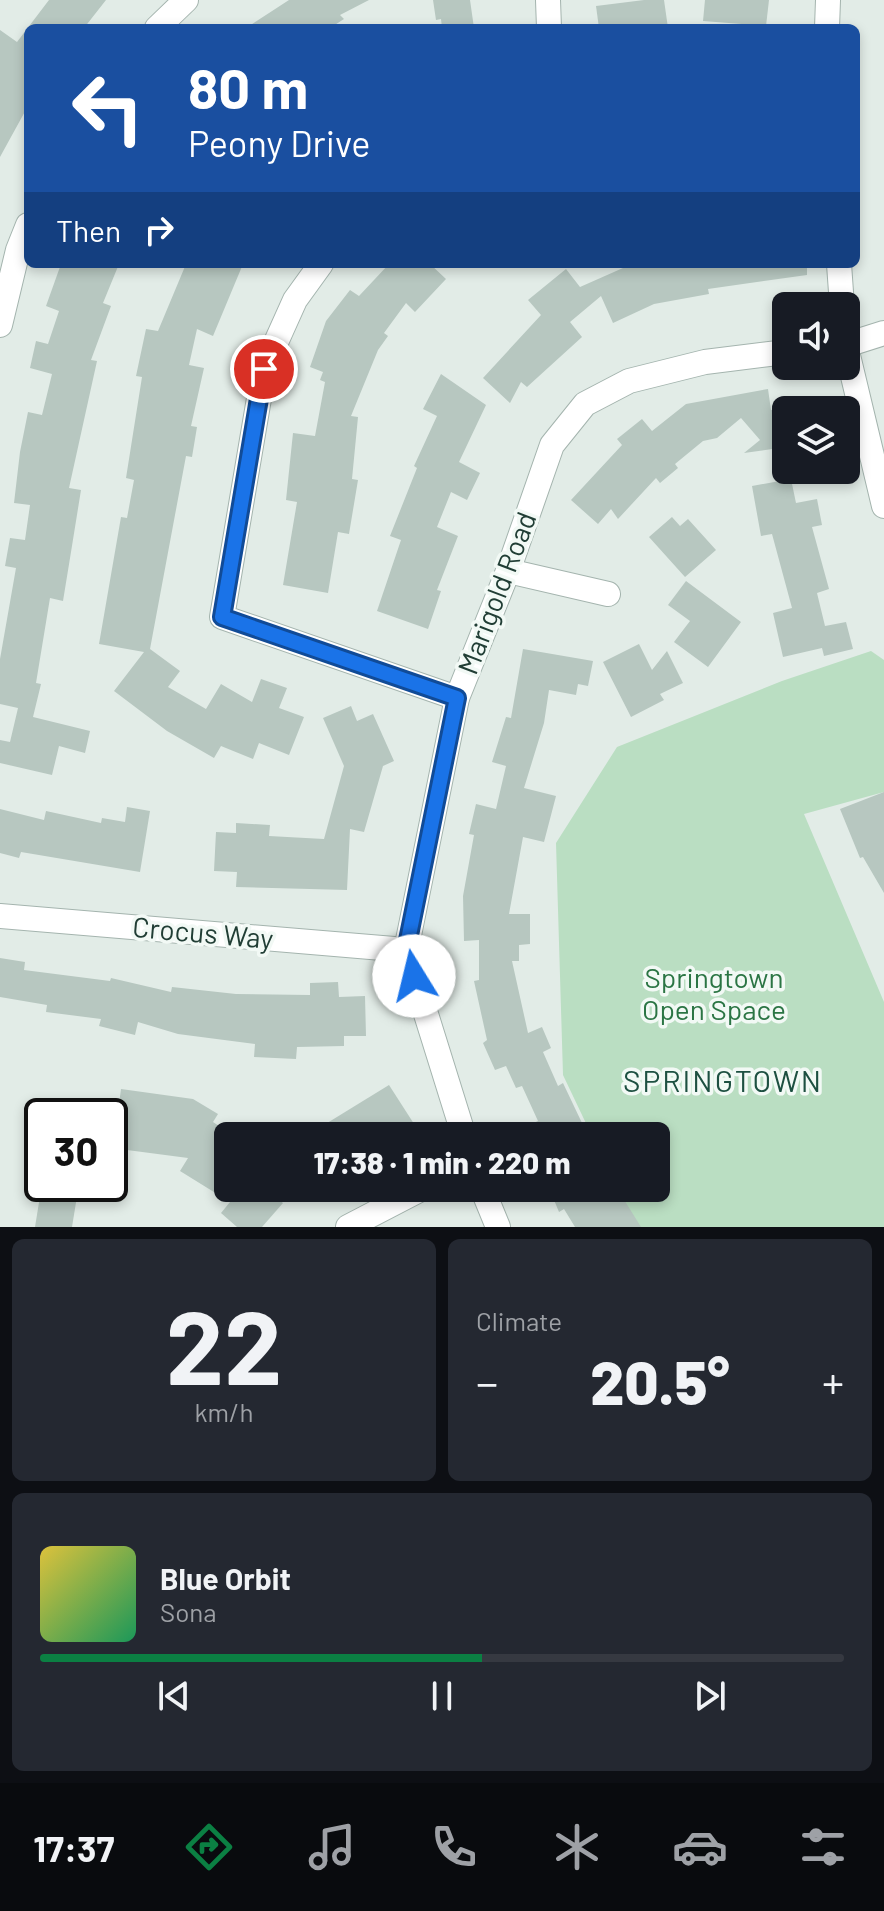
<!DOCTYPE html>
<meta charset="utf-8">
<style>
body{margin:0;font-family:Barlow,sans-serif;background:#242831;color:#f1f3f6;height:100vh;display:flex;flex-direction:column;font-size:30px;white-space:nowrap}
*{box-sizing:border-box;margin:0}
p{font-size:26px;color:#9ea1a6}
.icon{flex:none;width:44px;height:44px;fill:none;stroke:currentColor;stroke-width:2;stroke-linecap:round;stroke-linejoin:round}
.map{position:relative;height:1227px;overflow:hidden}
.details{display:flex;flex-direction:column;gap:12px;padding:12px;background:#0d0f14;flex:1}
.details>*{flex:none}
.top-card{position:absolute;left:24px;top:24px;width:836px;height:244px;border-radius:12px;box-shadow:0 4px 12px #0003;background:#1a4fa0;color:#fff;overflow:hidden}
.tools{position:absolute;left:772px;top:292px;display:grid;gap:16px}
.tools a{display:grid;place-items:center;width:88px;height:88px;border-radius:12px;background:#171b24;box-shadow:0 4px 12px #0003;font-size:40px}
.speed{position:absolute;left:24px;top:1098px;display:flex;gap:16px;font-size:40px;font-weight:700;text-align:center}
.speed>*{display:grid;place-content:center;width:104px;height:104px;border-radius:50%;background:#171b24;box-shadow:0 4px 12px #0003;line-height:1}
.speed .limit{border:4px solid #111;border-radius:12px;background:#fff;color:#111}
.pin{position:absolute;display:grid;place-items:center;width:68px;height:68px;color:#fff;margin:-34px;border:4px solid #fff;border-radius:50%;box-shadow:0 2px 8px #0007}
.me{position:absolute;width:88px;margin:-44px;rotate:351deg;stroke-linejoin:round;filter:drop-shadow(0 0 6px #0008)}
.turn{display:flex;align-items:center;gap:28px;height:168px;padding:0 32px;font-size:36px}
.turn .icon{width:104px;height:104px;stroke-width:2.5}
.turn b{display:block;font-size:56px;line-height:68px}
.then{display:flex;align-items:center;height:76px;padding:0 32px;background:#0003;gap:16px;font-size:30px}
.big{font-size:60px;font-weight:800;line-height:1.1}
.details .tile{flex:1;display:flex;flex-direction:column;justify-content:center;gap:12px;min-width:0;padding:0 28px;border-radius:12px;background:#242831}
.details .dial{align-items:center;gap:0}
.dial b{font-size:104px;line-height:1}
.song{display:flex;align-items:center;gap:24px}
.cover{width:96px;height:96px;border-radius:12px;background:linear-gradient(135deg,hsl(50 70% 55%),hsl(150 70% 35%))}
.played{height:8px;border-radius:4px;background:linear-gradient(90deg,#0b8043 55%,#363941 55%)}
.keys{display:flex;justify-content:space-around;direction:ltr}
.heat{display:flex;justify-content:space-between;align-items:center;font-size:44px;direction:ltr}
.details .tiles{flex:1;display:grid;gap:12px;grid-template-columns:1fr 1fr}
.tile:last-child{grid-column:span 2}
.trip{position:absolute;left:214px;top:1122px;width:456px;height:80px;border-radius:12px;background:#171b24;box-shadow:0 4px 12px #0003;font-weight:800;line-height:80px;text-align:center}
.tab-bar{display:flex;height:128px;justify-content:space-around;align-items:center;background:#090b0e;color:#9ea1a6}
.tab-bar .icon{width:56px;height:56px}
.tab-bar .on{color:#0b8043}
.tab-bar b{font-size:36px;color:#f1f3f6}
.map>svg:first-child{display:block}
</style>
<div class="map">
<svg width="884" height="1227" viewBox="0 0 884 1227">
<rect width="100%" height="100%" fill="#e2ece7"/>
<!-- park -->
<path fill="#badec2" d="M871,651L884,660V792L804,814L884,1002V1227H635L616,1188H656V1136H592L563,1075L556,843L617,747L782,681Z"/>
<!-- building -->
<g fill="#b7c7c0">
<path d="M49,0H106L84,28H28V106L0,157V30L17,42Z"/>
<path d="M289,0H369L340,15L344,19L330,28H246Z"/>
<path d="M433,0H470L474,28H442L441,19L436,20Z"/>
<path d="M644,0H664L668,28H599L596,6Z"/>
<path d="M705,0H769L766,26L703,21Z"/>
<path d="M61,264H119L103,303L111,306L91,360L97,361L69,488L81,490L71,552L63,601L50,598L36,683L41,684L33,717L90,731L85,753L59,746L52,775L0,763V740L10,742L18,708L0,704V659L16,568L5,566L10,538L25,540L30,505L14,503L20,452L28,412L42,415L52,374L30,368L36,341L48,344L59,311L46,306Z"/>
<path d="M186,264H243L213,336L197,329L189,365L204,368L191,426L197,427L192,457L186,456L150,649L180,671L168,687L206,709L221,684L252,702L261,679L287,688L279,708L304,717L289,755L259,743L253,759L221,746L214,758L167,731L114,691L144,652L99,644L121,517L127,518L134,480L126,478L142,377L136,376L146,329L158,331Z"/>
<path d="M389,264H430L446,279L415,312L406,303L384,333L388,336L378,350L351,416L358,417L352,479L358,480L349,534L338,532L328,593L283,585L297,502L286,500L293,433L315,436L325,382L320,380L323,372L310,367L326,321L350,290L359,296Z"/>
<path d="M632,264H807V275L708,289L709,294L654,304L613,323L601,296L570,322L582,337L527,387L521,382L510,403L483,378L541,315L528,300L566,269L580,287Z"/>
<path d="M441,374L486,405L459,462L480,473L467,500L451,492L437,527L458,536L437,590L441,591L428,629L377,611L401,540L390,536L417,468L414,466L437,416L423,409Z"/>
<path d="M768,389L771,410L786,408V447L744,453L760,440L741,418L717,438L703,441L675,464L678,468L660,483L656,478L618,519L611,509L598,524L571,500L622,445L617,439L642,419L652,431L686,404Z"/>
<path d="M791,479L796,503L817,499L822,525L812,527L829,589L817,593L825,626L846,622L853,649L824,656L822,648L783,657L773,613L792,608L772,534L761,536L752,486Z"/>
<path d="M672,517L680,526L688,519L716,550L685,577L649,537Z"/>
<path d="M686,581L741,622L708,667L674,642L690,621L668,605Z"/>
<path d="M639,644L652,670L667,651L683,683L660,694L664,700L631,717L603,662Z"/>
<path d="M523,649L593,661L588,686L578,684L576,695L549,690L544,723L524,788L556,796L544,842L523,837L509,914H530V944L519,945V961H512L528,1033L542,1027L551,1048L543,1052L558,1086L563,1083L582,1123L554,1136H505L538,1121L522,1086L516,1088L506,1066L495,1070L483,1043L487,1040L474,981L479,980V940L464,941L463,896L474,835L469,834L476,804L496,809L506,766L492,762L506,717L511,718Z"/>
<path d="M351,706L357,721L373,714L394,761L383,766L364,832L350,829L347,890L236,887L237,872L214,871L216,832L236,833V823L270,825L269,836L324,839L344,766L323,718Z"/>
<path d="M884,792V893L863,857L860,858L840,809Z"/>
<path d="M127,807L150,811L140,872L21,852L19,858L0,853V809L44,820L46,811L101,823L102,818L125,822Z"/>
<path d="M0,958L25,962L24,970L110,981L111,978L171,992L172,987L236,994L310,995V983L338,982L339,997L365,996L366,1036H344V1046L297,1047L296,1059L254,1057L255,1044L178,1034L138,1022L135,1035L99,1026L101,1019L46,1012L47,1005L0,997Z"/>
<path d="M389,1085L416,1127L401,1136H306Z"/>
<path d="M121,1089L193,1099L218,1114L213,1122L228,1132V1188H266L283,1203L262,1227H237L221,1213L230,1202L180,1171L188,1158L127,1150L111,1164Z"/>
<path d="M42,1184H79L72,1227H35Z"/>
<path d="M549,1188H591L598,1202L618,1190L641,1227H575L564,1209L559,1212Z"/>
</g>
<g fill="none" stroke-linecap="round" stroke-linejoin="round">
<!-- minor casing -->
<g stroke="#a4b4ae" stroke-width="26">
<g id="minor">
<path d="M548,0L549,28"/>
<path d="M157,28L186,0"/>
<path d="M321,264L295,300L264,369L222,617L457,698"/>
<path d="M0,325L18,250L28,225"/>
<path d="M846,345L884,333"/>
<path d="M508,571L608,594"/>
<path d="M0,916L406,950"/>
<path d="M464,1136L406,950L457,698L508,571L552,445L585,404L629,381L705,362L786,352"/>
<path d="M482,1188L498,1227"/>
<path d="M348,1227L423,1188"/>
</g>
</g>
<!-- tertiary casing -->
<g stroke="#a4b4ae" stroke-width="26">
<g id="tertiary">
<path d="M827,28L828,0"/>
<path d="M839,264L842,306"/>
<path d="M846,347L884,506"/>
</g>
</g>
<!-- minor -->
<use href="#minor" stroke="#fff" stroke-width="24"/>
<!-- tertiary -->
<use href="#tertiary" stroke="#fff" stroke-width="24"/>
</g>
<g fill="none" stroke-linecap="round" stroke-linejoin="round">
<!-- route casing -->
<g stroke="#114b97" stroke-width="20">
<path id="route" d="M264,369L222,617L457,698L406,950L414,976"/>
</g>
<!-- route -->
<use href="#route" stroke="#1a73e8" stroke-width="14"/>
</g>
<g text-anchor="middle" stroke-width="7" stroke-linejoin="round" paint-order="stroke">
<!-- street labels -->
<g font-size="28" fill="#213e35" stroke="#f2f9f5">
<text transform="translate(497 593) rotate(-69)" y="10">Marigold Road</text>
<text transform="translate(203 933) rotate(5)" y="10">Crocus Way</text>
</g>
<!-- park labels -->
<g font-size="28" fill="#2b7544" stroke="#f2f9f5">
<text x="714" y="988">Springtown<tspan x="714" dy="32">Open Space</tspan></text>
</g>
<!-- neighbourhood labels -->
<g font-size="30" letter-spacing="2" fill="#1d5041" stroke="#f2f9f5">
<text x="723" y="1092">SPRINGTOWN</text>
</g>
</g>
</svg>
<div class="tools">
<a><svg class="icon" aria-label="sound" viewBox="0 0 24 24"><path d="M4 9h4l5-4v14l-5-4H4zM17 9q2 3 0 6"/></svg></a>
<a><svg class="icon" aria-label="layers" viewBox="0 0 24 24"><path d="M12 4l9 5-9 5-9-5zM3 14l9 5 9-5"/></svg></a>
</div>
<div class="speed"><div class="limit">30</div></div>
<div class="pin" style="left:264px;top:369px;background:#d93025"><svg class="icon" aria-label="arrive" viewBox="0 0 24 24"><path d="M6 21V4h12l-3 4 3 4H6"/></svg></div>
<svg class="me" style="left:414px;top:976px" viewBox="-20 -20 40 40"><circle r="19" fill="#fff"/><path d="M0-13L10 11 0 6-10 11z" fill="#1a73e8"/></svg>
<div class="trip">17:38 · 1 min · 220 m</div>
<div class="top-card">
<div class="turn"><svg class="icon" aria-label="left" viewBox="0 0 24 24"><path d="M17 20v-9H6M10 6l-5 5 5 5"/></svg><div><b>80 m</b>Peony Drive</div></div>
<div class="then">Then<svg class="icon" aria-label="right" viewBox="0 0 24 24"><path d="M7 20v-9h11M14 6l5 5-5 5"/></svg></div>
</div>
</div>
<section class="details">
<div class="tiles">
<div class="tile dial"><b>22</b><p>km/h</p></div>
<div class="tile"><p>Climate</p>
<div class="heat"><a>−</a><b class="big">20.5°</b><a>+</a></div>
</div>
<div class="tile">
<div class="song"><i class="cover"></i><div><b>Blue Orbit</b><p>Sona</p></div></div>
<div class="played"></div>
<div class="keys"><svg class="icon" aria-label="previous" viewBox="0 0 24 24"><path d="M18 5L8 12l10 7zM5 5v14"/></svg><svg class="icon" aria-label="pause" viewBox="0 0 24 24"><path d="M8 5v14M16 5v14"/></svg><svg class="icon" aria-label="next" viewBox="0 0 24 24"><path d="M6 5l10 7-10 7zM19 5v14"/></svg></div>
</div>
</div>
</section>
<nav class="tab-bar">
<b>17:37</b>
<svg class="icon on" aria-label="directions" viewBox="0 0 24 24"><path d="M12 3l9 9-9 9-9-9zM9 14v-3h6M13 9l2 2-2 2"/></svg>
<svg class="icon" aria-label="music" viewBox="0 0 24 24"><path d="M9 18V5l10-2v13"/><circle cx="6" cy="18" r="3"/><circle cx="16" cy="16" r="3"/></svg>
<svg class="icon" aria-label="phone" viewBox="0 0 24 24"><path d="M5 4h4l2 5-3 2q2 4 5 5l2-3 5 2v4C11 20 4 13 5 4z"/></svg>
<svg class="icon" aria-label="climate" viewBox="0 0 24 24"><path d="M12 3v18M4 7l16 10M4 17L20 7"/></svg>
<svg class="icon" aria-label="car" viewBox="0 0 24 24"><path d="M5 17H2v-5l4-1 3-4h7l3 4 3 1v5h-3M9 17h6M6 11h13"/><circle cx="7" cy="17" r="2"/><circle cx="17" cy="17" r="2"/></svg>
<svg class="icon" aria-label="filters" viewBox="0 0 24 24"><path d="M4 7h16M4 17h16"/><circle cx="9" cy="7" r="2"/><circle cx="15" cy="17" r="2"/></svg>
</nav>
